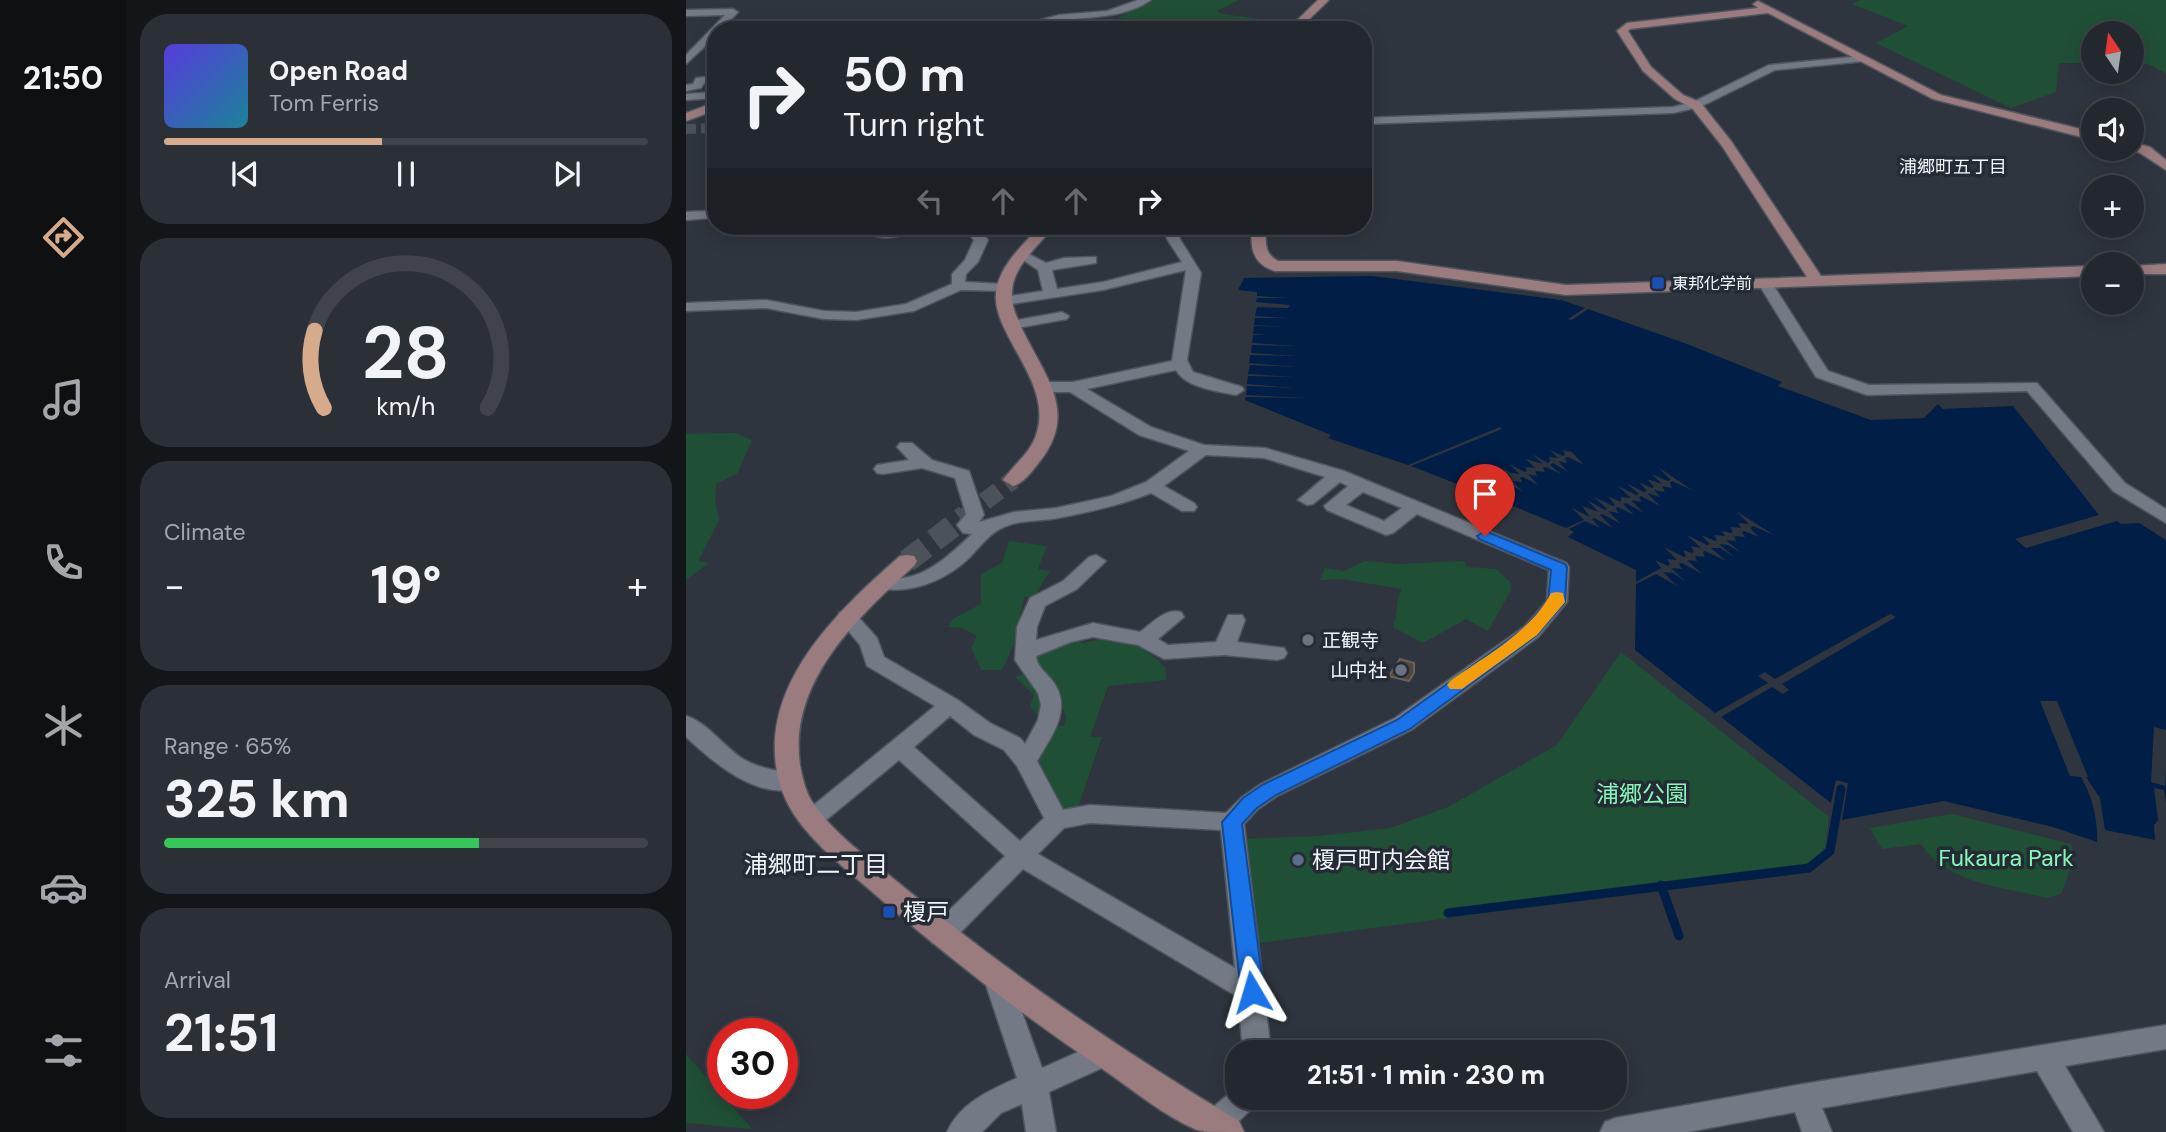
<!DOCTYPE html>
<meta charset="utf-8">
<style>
body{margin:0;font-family:"DM Sans","Noto Sans JP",sans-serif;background:#2b3036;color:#f1f3f6;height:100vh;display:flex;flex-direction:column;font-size:26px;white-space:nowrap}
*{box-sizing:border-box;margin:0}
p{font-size:23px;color:#a3a6aa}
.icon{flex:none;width:38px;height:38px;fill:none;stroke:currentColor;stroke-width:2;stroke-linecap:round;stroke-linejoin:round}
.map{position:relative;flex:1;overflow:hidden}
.sheet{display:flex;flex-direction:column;gap:14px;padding:14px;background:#131619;width:560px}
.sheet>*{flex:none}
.hud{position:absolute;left:21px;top:21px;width:665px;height:214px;border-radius:28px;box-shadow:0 4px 18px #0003,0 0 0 2px #40444a;background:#23282e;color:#f1f3f6;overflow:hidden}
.needle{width:46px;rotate:347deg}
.buttons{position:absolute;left:1395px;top:21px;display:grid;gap:14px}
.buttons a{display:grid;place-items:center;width:63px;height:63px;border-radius:50%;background:#23282e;box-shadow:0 4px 18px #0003,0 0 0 2px #40444a;font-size:35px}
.speed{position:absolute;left:21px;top:1018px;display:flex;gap:14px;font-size:35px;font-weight:700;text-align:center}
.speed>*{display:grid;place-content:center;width:91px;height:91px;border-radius:50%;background:#23282e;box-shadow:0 4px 18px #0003,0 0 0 2px #40444a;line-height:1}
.speed .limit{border:10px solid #d22;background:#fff;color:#111}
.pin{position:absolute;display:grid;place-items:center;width:60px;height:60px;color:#fff;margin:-72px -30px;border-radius:50% 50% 50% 0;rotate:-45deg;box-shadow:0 0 7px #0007}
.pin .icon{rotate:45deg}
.me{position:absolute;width:77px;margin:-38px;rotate:353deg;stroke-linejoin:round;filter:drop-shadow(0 0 5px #0008)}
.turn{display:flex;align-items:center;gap:24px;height:147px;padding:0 21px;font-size:32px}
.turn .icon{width:91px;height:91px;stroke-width:2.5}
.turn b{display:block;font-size:49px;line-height:60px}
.lanes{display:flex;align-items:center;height:66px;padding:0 21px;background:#0003;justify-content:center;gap:35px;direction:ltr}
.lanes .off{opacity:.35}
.big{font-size:52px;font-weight:800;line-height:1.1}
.sheet .widget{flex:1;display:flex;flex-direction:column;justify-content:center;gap:10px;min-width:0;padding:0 24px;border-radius:28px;background:#2b3036}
.sheet .dial{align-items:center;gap:0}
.dial svg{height:182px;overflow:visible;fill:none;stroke:#40444a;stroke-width:7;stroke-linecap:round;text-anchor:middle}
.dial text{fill:#f1f3f6;stroke:none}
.song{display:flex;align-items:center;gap:21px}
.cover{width:84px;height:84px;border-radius:10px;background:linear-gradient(135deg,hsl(250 70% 55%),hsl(190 70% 35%))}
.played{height:7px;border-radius:4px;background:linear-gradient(90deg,#d6ab8b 45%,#40444a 45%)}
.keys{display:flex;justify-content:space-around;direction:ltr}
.heat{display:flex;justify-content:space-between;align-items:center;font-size:38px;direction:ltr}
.charge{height:10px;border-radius:5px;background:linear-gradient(90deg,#34c759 65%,#40444a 0)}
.trip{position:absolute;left:539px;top:1040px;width:402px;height:70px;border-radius:28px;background:#23282e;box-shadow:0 4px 18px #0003,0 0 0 2px #40444a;font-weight:800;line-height:70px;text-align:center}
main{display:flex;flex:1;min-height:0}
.dock{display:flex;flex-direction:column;width:126px;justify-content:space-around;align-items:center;background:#0e1012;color:#a3a6aa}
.dock .icon{width:49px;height:49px}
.dock .current{color:#d6ab8b}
.dock b{font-size:32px;color:#f1f3f6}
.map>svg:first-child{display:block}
</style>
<main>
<nav class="dock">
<b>21:50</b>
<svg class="icon current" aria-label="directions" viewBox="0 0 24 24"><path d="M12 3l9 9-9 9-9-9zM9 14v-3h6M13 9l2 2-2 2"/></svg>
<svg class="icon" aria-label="music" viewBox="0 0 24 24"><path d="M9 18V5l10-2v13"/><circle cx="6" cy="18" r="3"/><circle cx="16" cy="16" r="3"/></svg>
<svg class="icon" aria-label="phone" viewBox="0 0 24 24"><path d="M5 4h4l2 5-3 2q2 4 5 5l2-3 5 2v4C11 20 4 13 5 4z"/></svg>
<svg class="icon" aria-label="climate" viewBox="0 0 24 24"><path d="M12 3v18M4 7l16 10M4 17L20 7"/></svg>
<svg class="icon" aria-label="car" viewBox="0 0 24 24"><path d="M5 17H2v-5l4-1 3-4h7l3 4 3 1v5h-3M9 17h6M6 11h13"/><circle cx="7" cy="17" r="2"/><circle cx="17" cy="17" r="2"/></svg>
<svg class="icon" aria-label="filters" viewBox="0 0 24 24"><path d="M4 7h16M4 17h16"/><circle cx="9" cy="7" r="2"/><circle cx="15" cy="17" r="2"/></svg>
</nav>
<section class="sheet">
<div class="widget">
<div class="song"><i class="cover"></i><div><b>Open Road</b><p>Tom Ferris</p></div></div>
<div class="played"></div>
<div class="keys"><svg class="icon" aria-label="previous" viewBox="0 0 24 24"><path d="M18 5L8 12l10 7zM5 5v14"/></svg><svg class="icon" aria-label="pause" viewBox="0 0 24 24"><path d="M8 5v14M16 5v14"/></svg><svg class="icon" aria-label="next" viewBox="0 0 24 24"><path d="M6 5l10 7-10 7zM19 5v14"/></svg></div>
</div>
<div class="widget dial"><svg viewBox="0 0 100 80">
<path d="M14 69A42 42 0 1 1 86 69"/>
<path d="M14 69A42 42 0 0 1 10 35" stroke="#d6ab8b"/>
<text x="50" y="56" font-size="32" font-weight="700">28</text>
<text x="50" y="72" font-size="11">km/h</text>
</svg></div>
<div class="widget"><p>Climate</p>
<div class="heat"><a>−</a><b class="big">19°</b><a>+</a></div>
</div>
<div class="widget"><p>Range · 65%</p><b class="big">325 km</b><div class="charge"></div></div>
<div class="widget"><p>Arrival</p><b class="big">21:51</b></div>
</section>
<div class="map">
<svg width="1480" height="1132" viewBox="0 0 1480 1132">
<rect width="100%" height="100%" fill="#2f353e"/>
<!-- green -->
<g fill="#1f5036">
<path d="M469,0H553L531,11L535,14L585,20L578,24H518L431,18Z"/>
<path d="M1174,0H1480V73L1462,64H1446V33H1407V63H1373L1370,92L1325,108L1190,43L1222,26L1166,4Z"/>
<path d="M50,433L66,440L51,474L30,484L29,501L33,520L12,561L23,563L0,580V434Z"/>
<path d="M323,541L361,546L352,569L364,571L348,597H338L328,644L316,670H295L285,648L291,636L276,628L262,627L267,619L295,604V574L316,563Z"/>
<path d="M679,561L713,564L779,561L780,567L810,569L824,582L825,590L802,631L780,619L737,643L707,627C712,614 709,600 716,589L656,579L634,580L639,568L658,571Z"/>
<path d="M423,637C447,642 462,650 479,667L480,680L422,686L404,737H416L391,810L377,811L348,759L363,730L378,725L380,717L377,708L353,716L344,706L348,695L329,677L340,673L349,655L386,641L398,643Z"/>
<path d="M935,652L1143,817L1139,847L1121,871L572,943L556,839L632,836L705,828L762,807L871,745Z"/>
<path d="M1266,814L1385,844L1389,856L1375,894L1361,898C1318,887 1261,884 1235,844L1196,849L1184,828Z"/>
<path d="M0,1054L66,1129L0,1123Z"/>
</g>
<!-- water -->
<path fill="#001e46" d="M686,276L875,300L899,308L882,319L886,320L902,309L1001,344L1096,382L1092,386L1185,420L1238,418L1252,404L1257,409L1327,406L1413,515L1329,539L1340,548L1431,521L1435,524L1453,523L1480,540V730L1468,727L1465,782L1479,786L1480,770V802L1478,790L1468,788L1472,820L1468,825L1469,840L1419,830L1414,798L1400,777H1402L1371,701H1354L1384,776L1395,777C1406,796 1412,818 1411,842L1367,827L1258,801L1156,820L1162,783L1150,780L1145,803L1035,717L1086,687L1097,694L1103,690L1096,684L1210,617L1204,614L1089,679L1079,672L1072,676L1082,683L1029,713L949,650L950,584L970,574L991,586L977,572L987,573L1000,582L985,568L996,569L993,564L996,563L1016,574L1001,560L1011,561L1009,556L1019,557L1017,552L1019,551L1040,561L1025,548H1034L1048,557L1033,544L1042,545L1055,553L1040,540L1050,541L1048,536L1059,537L1056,532L1058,531L1073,537L1064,528L1067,526L1088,535L1050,511L1063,524L1052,523L1055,528L1044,527L1047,532L1045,533L1036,531L1039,536L1028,535L1031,540L1029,541L1015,535L1024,544L1021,545L1001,535L1015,548L1005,546L1008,552L1006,553L997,550L1000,556L998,557L978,547L991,560L981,559L984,564L982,566L969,560L975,568L950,582V570L882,537L888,532L883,529L899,521L914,528L906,519L908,518L927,528L914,515L916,514L935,524L922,511L932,513L930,508L932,507L948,515L937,504L940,503L958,513L945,500L956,502L953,497L955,496L974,506L961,493L974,497L968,490L979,492L976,486L986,488L984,483L986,481L1006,490L972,467L985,480L981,481L966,474L976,484L961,479L968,487L966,488L953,482L961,491L958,492L940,483L953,494L950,495L932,486L945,498L935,497V502L922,496L929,505L927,506L908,497L921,509L919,510L901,500L913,512L896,506L904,517L886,508L898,520L880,528L796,493L813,486L829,495L818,485L827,486L837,492L826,481L836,482L834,478L837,477L852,485L842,474L851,476L849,471L859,472L857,468L860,467L875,474L864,465L867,463L882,472L872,461L881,463L879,458L882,457L898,465L886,452L877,450L879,455L877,456L864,450L872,458L863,457L864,461L862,463L846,454L857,464L840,459L849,468L839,467L841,471L839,472L823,464L834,474L825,473L815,467L826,478L816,477L818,481L815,482L809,480L811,485L794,493L725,466L816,429L814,427L722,465L642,438L645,435L559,400L560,397L624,398L560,395L561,386L609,388L561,384L562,376L610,377L562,374L564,365L611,367L563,363L564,355L612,356L565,353L566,345L612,346L566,343L567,335H583L567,334L568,326L601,327L568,325L569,318H603L569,316L571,307L602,308L604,305L570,302L571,298H604L571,296V292L552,290L558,278Z"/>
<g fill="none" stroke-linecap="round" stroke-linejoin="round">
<!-- stream -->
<g stroke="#001e46" stroke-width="9">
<path d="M975,885L993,936"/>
<path d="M762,913L1123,868L1144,851L1155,789"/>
</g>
</g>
<!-- building -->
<path fill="#50463e" stroke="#6b6158" stroke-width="2" d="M714,659L728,663V673L723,681L703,676Z"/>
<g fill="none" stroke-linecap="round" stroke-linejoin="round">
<!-- street-tunnel -->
<path stroke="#4c525a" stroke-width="10" stroke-dasharray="10 5" stroke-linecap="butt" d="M0,129L29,128"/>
<!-- secondary-tunnel-far1 -->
<path stroke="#4c525a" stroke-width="18" stroke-dasharray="18 9" stroke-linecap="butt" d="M277,518L327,480"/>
<!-- secondary-tunnel -->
<path stroke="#4c525a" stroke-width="23" stroke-dasharray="23 11" stroke-linecap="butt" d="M221,561L280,516"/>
<!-- street casing -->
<g stroke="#4f545d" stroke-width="3">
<g id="street">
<path d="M452,0H465C437,19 404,16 373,21C354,24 337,30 317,30L373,15L421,11Z"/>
<path d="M0,10L47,9L52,12L35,30H30V36L0,64V55L39,15L0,16Z"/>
<path d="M407,22L446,21L451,24L446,27H404V23Z"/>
<path d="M1176,56L1180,57V61L1089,70L1014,107L987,113L677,124V118L987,107L1007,102L1083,65Z"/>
<path d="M30,76V82L18,83L15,88L0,91V85L7,84L10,78Z"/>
<path d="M30,92V98L0,100V94Z"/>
<path d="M29,125L30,131L25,130V126Z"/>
<path d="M20,211L26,215L25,218L0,220V212Z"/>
<path d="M218,226H234C223,236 196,242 184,233L191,229Z"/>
<path d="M276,226H290L302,240L292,262L280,274L279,282L318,284L325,288L323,291L275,290L228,311L170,320L138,319L80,308L0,311V303L80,300L138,311L170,312L220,304L266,284V274L279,260L288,240Z"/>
<path d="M477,226H490L494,239L515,273L501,360L507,372L556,387L558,390L550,395C531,391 500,388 490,370L401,389L465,427L518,445L579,448L658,471L880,563L883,567L881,602L852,637L725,730L591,796L572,809L558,824L585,1052H557L552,997L337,869L264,943L255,946L246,943L242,935L246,927L319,856L213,760L134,825L126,828L118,825L114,819L118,813L249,706L181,666L174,645L151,617L154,612H168L191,638L198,657L272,700L304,723L334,738L339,744L352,720L355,705L352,693L329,660L331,627L344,598L377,581L403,557L410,555L420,561L391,589L359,606L351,627L350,640L407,623L454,632C467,623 479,608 495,612L498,617L472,639L482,645L530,642L542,615H556L559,620L551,642L598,648L601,653L598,658L591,660L538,655L478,659L452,645L407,637L385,642L350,656C351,666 358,671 365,679C388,707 367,734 351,761L377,810L404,805L540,813L556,797L575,784L709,718L838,627L861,601L863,570L731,514L707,533L700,535L641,510L638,506L662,486L654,482L627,504L621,505L612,500L639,477L578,458L520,455L478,486L508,503L511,507L508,511H496L465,493C435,505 404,512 372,518C353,522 331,519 314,529C302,535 292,549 283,558C259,581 222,596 189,587L186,583L189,579C199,576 207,579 217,578C243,575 267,552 286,534L277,533L271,525L280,514L269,478L236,468L197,474L191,473L188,469L191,465L223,460L211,447L214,443H226L246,460L283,471L298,515L293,522L328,512L370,508L425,496L460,482L503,451L453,435L384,392H357L349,387L357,382H387L486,361L500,270L417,290L318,305L311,301L318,297L357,291L352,270L330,255L337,251L360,263L378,258L410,257V263L366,270L371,289L417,282L496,262L481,239ZM677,492L716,508L698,521L660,505ZM264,716L288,735L318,750L331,766L358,818L334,841L228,747ZM404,823L535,830L549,968L352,854L378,828Z"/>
<path d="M1079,279L1086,283L1142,371L1183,385L1351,383L1439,483L1480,509V523L1427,491L1341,391L1181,395L1130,377L1072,283Z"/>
<path d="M376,312L383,316L381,319L326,329L319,325L326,321Z"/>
<path d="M0,716C21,722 38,747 57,759C76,770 94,770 114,776L118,782L114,788C72,801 28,763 0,737Z"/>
<path d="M310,965L319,968L323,976L356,1068L417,1041L427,1045L431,1054L427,1063L363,1092L370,1132H340L336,1104L315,1113L296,1132H261C274,1103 304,1090 331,1078L297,976L301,968Z"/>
<path d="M1480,1025V1049L1379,1066L1418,1132H1387L1351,1071L1136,1108L1146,1132H1116L1109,1112L1002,1132H914L919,1122L929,1118L1117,1084Z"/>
<path d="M551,1087V1097H573L569,1106L541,1132H518L514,1124L519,1114Z"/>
</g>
</g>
<!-- secondary casing -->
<g stroke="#4f545d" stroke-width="3">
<g id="secondary">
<path d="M632,0H643L612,30H601Z"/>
<path d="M1072,1L1255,95L1407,132V140L1247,99L1082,13L944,29L942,31L965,67L997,95L1014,102L1045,141L1135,276L1407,266V276L880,295L711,271H589C566,264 564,247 566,226H580C580,241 577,253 592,261H711L880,285L1121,277L1036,146L1006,108L989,99L957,71L931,31L941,23L1072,8L1067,4Z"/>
<path d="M30,102V110L0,121V113Z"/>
<path d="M1446,142L1464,147L1480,160V170L1454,153L1442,149H1446Z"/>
<path d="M354,226H368C353,246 326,266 326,293C325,306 331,317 336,329C358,375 393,412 354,461C347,470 338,483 327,486L317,480C328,464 346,452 351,432C367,379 300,330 311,287C316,263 338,244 354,226Z"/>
<path d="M1480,264V274H1446V266Z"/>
<path d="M221,555L228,556L231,561L228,566C173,616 102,681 114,765C116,776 119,790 125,800C147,834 184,859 214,884C321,972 434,1050 553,1121L558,1132C545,1132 523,1132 511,1130C478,1116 447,1090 418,1070C342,1019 269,963 199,903C172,879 141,856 118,828C103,810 93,789 90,766C78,679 155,608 214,556Z"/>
</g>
</g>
<!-- street -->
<use href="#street" fill="#737a85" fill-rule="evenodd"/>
<!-- secondary -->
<use href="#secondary" fill="#9a7c7e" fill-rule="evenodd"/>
</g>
<!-- route -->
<path fill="#1a73e8" stroke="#114b97" stroke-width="2" d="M799,531L879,564L881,567L879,602L851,635L724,729L590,795L571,808L556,824L578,992L574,999L566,1002L559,999L555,992L536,822L557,798L576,785L711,720L839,628L862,601L865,570L793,539L791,536Z"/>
<!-- slow -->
<path fill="#f59e0b" d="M871,592L877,593L879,602L851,635L776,689H764L761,685L764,681C799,656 845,632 865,593Z"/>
<!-- markers -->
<g fill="#1a4fb4" stroke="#252b34" stroke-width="2.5">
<rect x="965" y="276" width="14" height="14" rx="3.5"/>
<rect x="196" y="905" width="14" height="14" rx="3.5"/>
</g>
<g fill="#6b7280" stroke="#252b34" stroke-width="2.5">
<circle cx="622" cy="640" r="7"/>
<circle cx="715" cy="670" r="7"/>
</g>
<circle fill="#5c6f8a" stroke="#252b34" stroke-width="2.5" cx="612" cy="860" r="7"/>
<g text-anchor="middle" stroke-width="7" stroke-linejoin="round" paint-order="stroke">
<!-- far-poi labels -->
<g font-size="16" fill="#f0f4fb" stroke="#252b34" text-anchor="start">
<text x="986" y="289">東邦化学前</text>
</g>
<!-- far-neighbourhood labels -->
<g font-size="18" fill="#f0f4fb" stroke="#252b34">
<text x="1267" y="173">浦郷町五丁目</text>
</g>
<!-- poi labels -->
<g font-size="19" fill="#f0f4fb" stroke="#252b34" text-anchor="start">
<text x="636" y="647">正観寺</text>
<text x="701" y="677" text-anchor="end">山中社</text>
</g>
<!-- near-park labels -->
<g font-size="23" fill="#86f7b8" stroke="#252b34">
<text x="956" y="802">浦郷公園</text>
<text x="1320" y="866">Fukaura Park</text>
</g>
<!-- near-poi labels -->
<g font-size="23" fill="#f0f4fb" stroke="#252b34" text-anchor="start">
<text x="626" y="868">榎戸町内会館</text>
<text x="217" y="920">榎戸</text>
</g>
<!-- near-neighbourhood labels -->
<g font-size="24" fill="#f0f4fb" stroke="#252b34">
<text x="130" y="873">浦郷町二丁目</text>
</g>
</g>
</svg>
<div class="buttons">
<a><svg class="needle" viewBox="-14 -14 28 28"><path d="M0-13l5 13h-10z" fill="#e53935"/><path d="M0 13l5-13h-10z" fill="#a3a6aa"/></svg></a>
<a><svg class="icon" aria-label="sound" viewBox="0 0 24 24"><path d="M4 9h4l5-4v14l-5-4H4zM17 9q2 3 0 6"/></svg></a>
<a>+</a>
<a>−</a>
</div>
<div class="speed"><div class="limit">30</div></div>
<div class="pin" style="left:799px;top:536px;background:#d93025"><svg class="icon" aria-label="arrive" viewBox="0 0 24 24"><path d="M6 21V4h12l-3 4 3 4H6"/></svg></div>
<svg class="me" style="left:566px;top:992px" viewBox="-20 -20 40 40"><path d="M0-17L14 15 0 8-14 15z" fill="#1a73e8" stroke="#fff" stroke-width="4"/></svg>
<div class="trip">21:51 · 1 min · 230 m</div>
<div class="hud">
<div class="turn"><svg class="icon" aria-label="right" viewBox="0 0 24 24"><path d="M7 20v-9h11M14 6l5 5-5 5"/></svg><div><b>50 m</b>Turn right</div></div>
<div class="lanes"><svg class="icon off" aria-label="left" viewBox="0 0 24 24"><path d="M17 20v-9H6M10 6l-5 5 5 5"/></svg><svg class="icon off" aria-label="ahead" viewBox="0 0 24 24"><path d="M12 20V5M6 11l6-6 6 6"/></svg><svg class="icon off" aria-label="ahead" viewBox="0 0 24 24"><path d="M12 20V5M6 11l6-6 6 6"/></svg><svg class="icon" aria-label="right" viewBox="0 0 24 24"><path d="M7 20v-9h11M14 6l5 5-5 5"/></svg></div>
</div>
</div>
</main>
